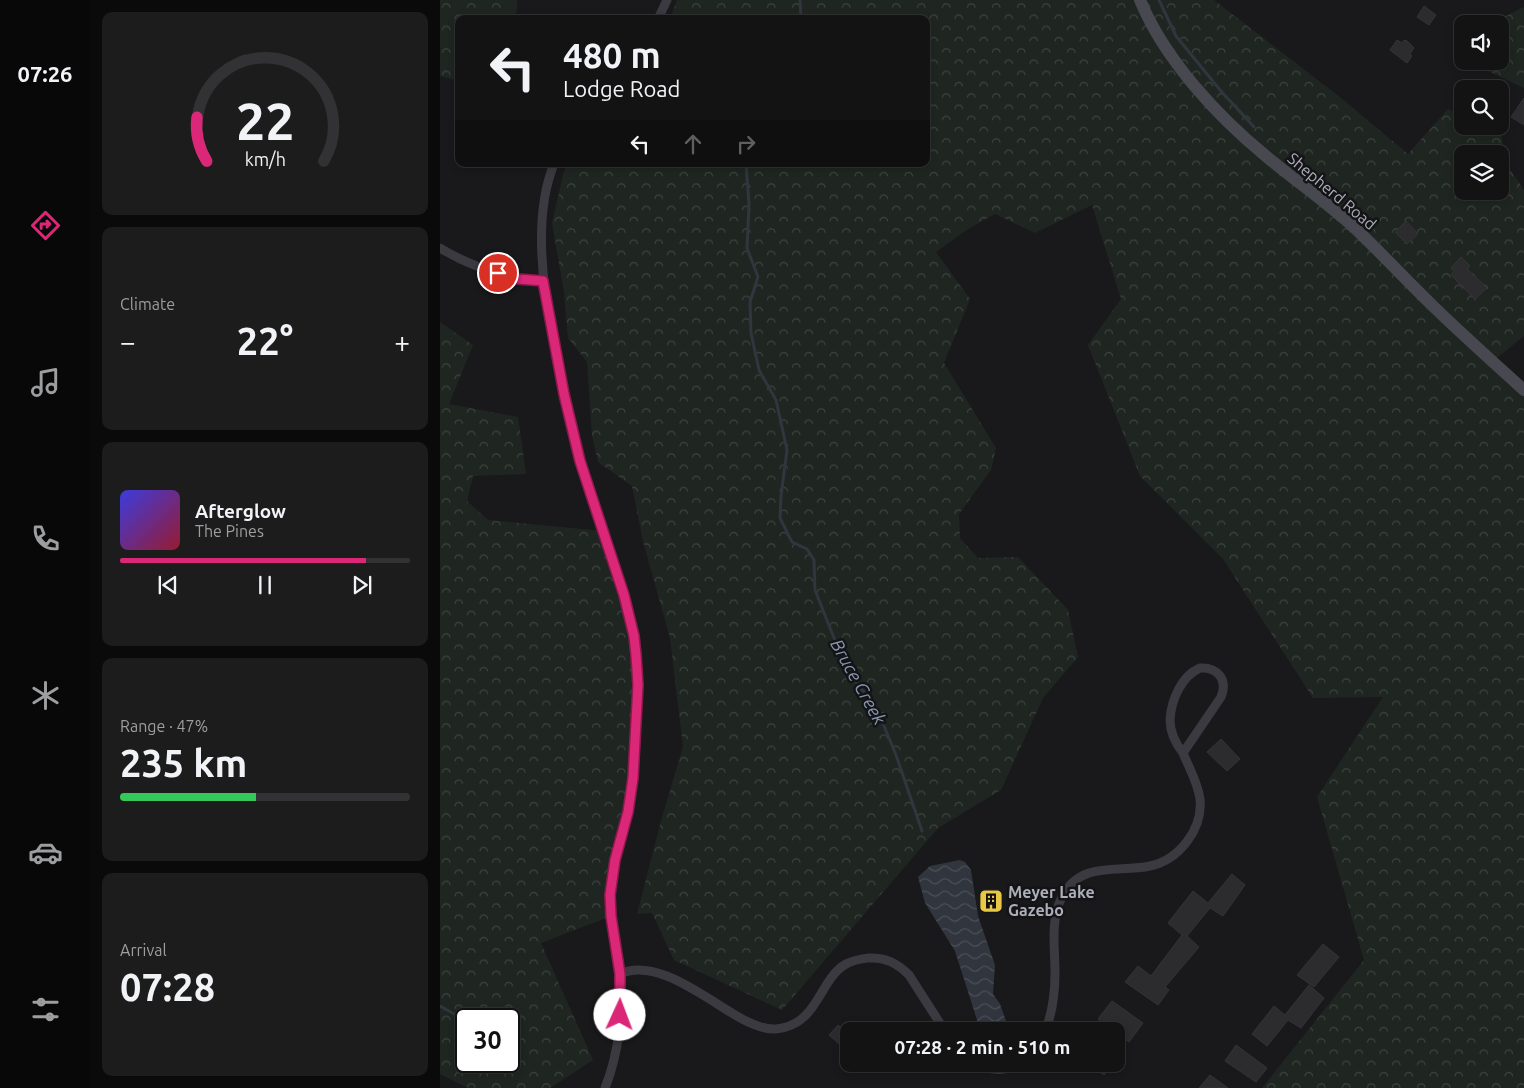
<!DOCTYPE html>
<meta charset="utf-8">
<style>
body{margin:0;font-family:Ubuntu,sans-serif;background:#1c1c1d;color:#f1f3f6;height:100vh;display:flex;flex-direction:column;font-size:19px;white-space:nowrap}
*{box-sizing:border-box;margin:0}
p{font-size:16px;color:#9d9ea0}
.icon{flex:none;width:28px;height:28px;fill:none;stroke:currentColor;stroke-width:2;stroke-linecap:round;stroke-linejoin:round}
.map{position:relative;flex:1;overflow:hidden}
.sheet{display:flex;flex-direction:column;gap:12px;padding:12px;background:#0a0a0b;width:350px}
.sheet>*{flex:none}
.banner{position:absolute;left:15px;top:15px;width:475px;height:152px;border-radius:10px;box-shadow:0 2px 8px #0003,0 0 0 1px #323234;background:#131314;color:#f1f3f6;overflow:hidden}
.tools{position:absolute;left:1014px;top:15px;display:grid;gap:10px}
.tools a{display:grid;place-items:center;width:55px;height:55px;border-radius:10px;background:#131314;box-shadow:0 2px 8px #0003,0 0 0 1px #323234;font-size:25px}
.speed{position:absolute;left:15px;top:1008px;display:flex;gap:10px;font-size:25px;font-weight:700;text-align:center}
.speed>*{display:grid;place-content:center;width:65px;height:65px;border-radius:50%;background:#131314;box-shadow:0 2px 8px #0003,0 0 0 1px #323234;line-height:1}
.speed .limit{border:2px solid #111;border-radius:8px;background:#fff;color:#111}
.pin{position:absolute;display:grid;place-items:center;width:42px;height:42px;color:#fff;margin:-21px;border:2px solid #fff;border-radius:50%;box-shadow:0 1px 5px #0007}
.me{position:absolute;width:55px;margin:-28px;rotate:2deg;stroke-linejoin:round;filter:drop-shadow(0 0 4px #0008)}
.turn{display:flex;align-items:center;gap:18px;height:105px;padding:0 25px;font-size:22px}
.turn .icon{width:65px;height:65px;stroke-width:2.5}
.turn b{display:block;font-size:35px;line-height:42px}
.lanes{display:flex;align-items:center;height:48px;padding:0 25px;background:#0003;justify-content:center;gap:25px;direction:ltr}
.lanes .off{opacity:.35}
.big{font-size:38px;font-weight:700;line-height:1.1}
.sheet .widget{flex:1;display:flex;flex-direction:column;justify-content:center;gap:8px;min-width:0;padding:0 18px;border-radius:10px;background:#1c1c1d}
.sheet .dial{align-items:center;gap:0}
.dial svg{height:130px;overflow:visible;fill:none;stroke:#323234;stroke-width:7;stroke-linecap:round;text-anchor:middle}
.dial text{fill:#f1f3f6;stroke:none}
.song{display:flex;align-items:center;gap:15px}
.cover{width:60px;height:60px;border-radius:8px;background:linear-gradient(135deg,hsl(240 70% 55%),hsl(350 70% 35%))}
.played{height:5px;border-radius:2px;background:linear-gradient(90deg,#db2777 85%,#323234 85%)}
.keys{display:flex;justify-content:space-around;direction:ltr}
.heat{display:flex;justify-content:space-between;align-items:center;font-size:28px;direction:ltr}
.charge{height:8px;border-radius:4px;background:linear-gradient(90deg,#34c759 47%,#323234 0)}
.trip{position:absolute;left:400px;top:1022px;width:285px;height:50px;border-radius:10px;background:#131314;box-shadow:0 2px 8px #0003,0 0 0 1px #323234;font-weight:700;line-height:50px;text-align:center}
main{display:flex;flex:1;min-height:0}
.menu{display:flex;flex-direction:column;width:90px;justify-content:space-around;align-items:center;background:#080808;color:#9d9ea0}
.menu .icon{width:35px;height:35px}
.menu .selected{color:#db2777}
.menu b{font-size:22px;color:#f1f3f6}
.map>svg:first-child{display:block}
</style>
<main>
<nav class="menu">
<b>07:26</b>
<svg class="icon selected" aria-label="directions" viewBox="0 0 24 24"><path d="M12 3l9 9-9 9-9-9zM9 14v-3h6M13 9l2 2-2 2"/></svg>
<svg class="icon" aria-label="music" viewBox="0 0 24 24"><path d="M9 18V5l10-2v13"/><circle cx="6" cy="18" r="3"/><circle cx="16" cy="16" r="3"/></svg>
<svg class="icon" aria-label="phone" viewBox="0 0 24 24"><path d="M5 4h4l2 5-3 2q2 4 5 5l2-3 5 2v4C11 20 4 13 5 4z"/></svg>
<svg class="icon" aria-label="climate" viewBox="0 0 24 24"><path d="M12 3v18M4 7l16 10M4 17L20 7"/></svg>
<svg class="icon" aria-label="car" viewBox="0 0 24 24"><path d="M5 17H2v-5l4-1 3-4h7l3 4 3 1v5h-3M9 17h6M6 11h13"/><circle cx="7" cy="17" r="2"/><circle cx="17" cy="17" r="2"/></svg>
<svg class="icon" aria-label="filters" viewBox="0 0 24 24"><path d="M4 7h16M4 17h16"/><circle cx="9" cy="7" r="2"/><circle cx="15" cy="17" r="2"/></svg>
</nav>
<section class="sheet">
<div class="widget dial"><svg viewBox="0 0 100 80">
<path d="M14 69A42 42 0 1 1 86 69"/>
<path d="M14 69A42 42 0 0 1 8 42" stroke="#db2777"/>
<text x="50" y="56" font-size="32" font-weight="700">22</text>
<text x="50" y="72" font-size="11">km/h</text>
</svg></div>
<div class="widget"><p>Climate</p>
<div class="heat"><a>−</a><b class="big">22°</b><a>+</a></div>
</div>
<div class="widget">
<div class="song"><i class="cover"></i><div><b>Afterglow</b><p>The Pines</p></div></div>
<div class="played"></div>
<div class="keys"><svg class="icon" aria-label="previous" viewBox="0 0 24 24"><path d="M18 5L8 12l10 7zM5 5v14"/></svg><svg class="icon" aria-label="pause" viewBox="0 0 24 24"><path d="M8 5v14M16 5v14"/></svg><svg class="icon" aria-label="next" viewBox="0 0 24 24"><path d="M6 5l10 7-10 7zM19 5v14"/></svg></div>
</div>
<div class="widget"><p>Range · 47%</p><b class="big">235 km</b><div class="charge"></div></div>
<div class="widget"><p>Arrival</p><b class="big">07:28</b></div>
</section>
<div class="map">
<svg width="1084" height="1088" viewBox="0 0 1084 1088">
<defs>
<pattern id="forest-crowns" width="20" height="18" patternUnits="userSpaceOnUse" patternTransform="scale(1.25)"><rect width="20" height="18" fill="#1f2621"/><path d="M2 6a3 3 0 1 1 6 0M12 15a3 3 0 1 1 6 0" fill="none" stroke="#3d433f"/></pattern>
<pattern id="water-waves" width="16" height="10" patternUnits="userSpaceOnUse" patternTransform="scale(1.25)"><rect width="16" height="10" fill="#30353e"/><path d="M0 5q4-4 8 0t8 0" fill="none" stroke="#4b5058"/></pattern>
</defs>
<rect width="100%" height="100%" fill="#19191b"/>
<!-- forest -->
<g fill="url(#forest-crowns)" fill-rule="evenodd">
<path d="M0,0H77L76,19H19V81L0,76Z"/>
<path d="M237,0H774L901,98L968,154L1008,109L1022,116V126H1048L1061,132L1066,163L1084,190V336L1053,361L1084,390V1088H822L924,960L877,797L943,697L873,698L783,559L700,476L648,345L681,299L652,205L595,233L555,214L528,229L496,252L530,299L504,363L556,448L551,470L519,514L520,538L538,558L578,557L628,610L638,657L603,698L561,790L498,828L342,1010L234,960L212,913L197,914L221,821L243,747L230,638L203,541L192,486L158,462L152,435L147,362L128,338L124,292L112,223L124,171L128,164H486V19H230ZM1022,154H1060V191H1022Z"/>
<path d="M1084,7V88L1035,65L1037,61H1060V24H1059L1062,18Z"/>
<path d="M0,322L33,345L9,404L78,417L86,474L33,476L27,501L48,520L162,531L194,636L196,739L178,846L171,916L101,943L153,1060L110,1088H28L0,1074ZM26,1019H69V1061H26Z"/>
</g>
<!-- water -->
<path fill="url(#water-waves)" d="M520,860L525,862L531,870L538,916L555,965L553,994L560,1004L567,1024L565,1031H544L538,1023L515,951L485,903L478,877L490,866Z"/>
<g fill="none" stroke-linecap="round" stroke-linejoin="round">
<!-- stream -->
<g stroke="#30353e" stroke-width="3">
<path d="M360,0L361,19"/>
<path d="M719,0L736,36L780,90L814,127"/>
<path d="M306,164L309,204L307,248L318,277L310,302L311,333L319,370L336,400L347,450L341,496L340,518L352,542L367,549L374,560L375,590L392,633L410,674L437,709L456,755L482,831"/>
<path d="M0,1006L23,1019"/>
</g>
</g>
<!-- building -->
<g fill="#2c2c2f" stroke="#343337">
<path d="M984,6L996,15L989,25L977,17Z"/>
<path d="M957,40L962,43L964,40L967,41L974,48L970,54L972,56L967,63L950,50Z"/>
<path d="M1084,98V125L1071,117Z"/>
<path d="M966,221L978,234L967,244L955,232Z"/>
<path d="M1021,257L1030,266L1027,269L1047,288L1035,299L1011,275L1014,271L1011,268Z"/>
<path d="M781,739L800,759L787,771L767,752Z"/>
<path d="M792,874L805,885L783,916L770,908L747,936L759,947L725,987L729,990L718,1005L685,982L698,966L711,976L742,935L728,923L753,891L768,903Z"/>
<path d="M883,944L899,957L874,987L857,975Z"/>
<path d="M869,985L884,998L861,1028L848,1020L827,1046L812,1034L834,1006L845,1015Z"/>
<path d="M672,1001L703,1023L689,1042L676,1033V1031H674L658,1019Z"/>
<path d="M398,1025L409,1034V1053L389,1035Z"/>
<path d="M796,1045L827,1068L816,1082L785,1061Z"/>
<path d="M648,1064H672L664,1075Z"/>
<path d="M770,1075L788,1088H759Z"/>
</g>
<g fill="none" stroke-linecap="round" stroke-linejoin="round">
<!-- street -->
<g stroke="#3a3a40" stroke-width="9">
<path d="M218,19L227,0"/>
<path d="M114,164C93,215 102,284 113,337C121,379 129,421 140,462C156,520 181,575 194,634C199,660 198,688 197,714C196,747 195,781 187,813C181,839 173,864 171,892C169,918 177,945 180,971C184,1009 179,1053 165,1088"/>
<path d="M0,248C31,267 68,278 103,281"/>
<path d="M760,668C778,667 788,680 781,697L743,753C736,744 730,732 730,720C731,701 741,676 760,668Z"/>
<path d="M180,974C218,956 271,1003 304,1020C314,1025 325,1030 336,1029C379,1025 378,980 406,964C413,960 421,959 428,958C445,957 457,963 469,975L505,1031"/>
<path d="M605,1031C613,1012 615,993 615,972C615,948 610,920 622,897C641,860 678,873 710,866C739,860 763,829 760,799C758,783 749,768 743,753"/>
<path d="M536,1064C549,1070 564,1072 577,1064"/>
</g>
<!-- secondary -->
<path stroke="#484950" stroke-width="12" d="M700,0C725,60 777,116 827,157C857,182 889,204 918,231C944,256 969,283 995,308C1024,336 1054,363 1084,390"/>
</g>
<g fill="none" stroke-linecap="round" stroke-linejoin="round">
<!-- route casing -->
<g stroke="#8e194d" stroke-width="12">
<path id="route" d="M58,273L78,279L103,281L124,394L140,461L184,595L194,636L196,655L198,685L193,778L188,812L175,860L170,895L171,916L180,974V1015"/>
</g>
<!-- route -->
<use href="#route" stroke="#db2777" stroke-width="9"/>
</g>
<!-- icons -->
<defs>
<g id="building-square" transform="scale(1.25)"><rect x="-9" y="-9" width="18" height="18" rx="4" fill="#e7c945" stroke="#141416"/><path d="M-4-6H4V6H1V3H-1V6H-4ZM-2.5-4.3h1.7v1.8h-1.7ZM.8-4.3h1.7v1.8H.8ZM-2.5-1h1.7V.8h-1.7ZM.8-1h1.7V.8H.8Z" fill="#111"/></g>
</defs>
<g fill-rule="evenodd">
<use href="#building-square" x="551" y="901"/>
</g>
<g text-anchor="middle" stroke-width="5" stroke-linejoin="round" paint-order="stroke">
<!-- street labels -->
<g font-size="16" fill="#acaeba" stroke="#141416">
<text transform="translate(892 191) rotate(40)" y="6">Shepherd Road</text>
</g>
<!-- poi labels -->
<g font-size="16" font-weight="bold" fill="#acaeba" stroke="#141416" text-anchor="start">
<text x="568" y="898">Meyer Lake<tspan x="568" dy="18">Gazebo</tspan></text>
</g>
<!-- water labels -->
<g font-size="18" font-style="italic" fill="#8697b2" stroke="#141416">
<text transform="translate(418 682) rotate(61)" y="6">Bruce Creek</text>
</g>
</g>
</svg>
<div class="tools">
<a><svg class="icon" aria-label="sound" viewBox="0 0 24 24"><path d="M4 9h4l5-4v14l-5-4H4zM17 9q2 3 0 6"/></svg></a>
<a><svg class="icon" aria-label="search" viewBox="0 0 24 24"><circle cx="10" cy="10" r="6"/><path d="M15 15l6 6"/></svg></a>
<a><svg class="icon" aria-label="layers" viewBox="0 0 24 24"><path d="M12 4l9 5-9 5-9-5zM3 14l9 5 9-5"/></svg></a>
</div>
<div class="speed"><div class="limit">30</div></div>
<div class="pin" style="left:58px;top:273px;background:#d93025"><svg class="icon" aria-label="arrive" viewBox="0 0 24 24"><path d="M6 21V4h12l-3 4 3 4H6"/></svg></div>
<svg class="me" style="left:180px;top:1015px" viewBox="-20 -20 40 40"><circle r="19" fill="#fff"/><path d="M0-13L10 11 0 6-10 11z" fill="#db2777"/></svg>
<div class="trip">07:28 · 2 min · 510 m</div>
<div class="banner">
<div class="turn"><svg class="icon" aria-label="left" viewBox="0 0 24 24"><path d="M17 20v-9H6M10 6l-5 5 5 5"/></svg><div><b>480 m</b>Lodge Road</div></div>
<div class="lanes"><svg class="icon" aria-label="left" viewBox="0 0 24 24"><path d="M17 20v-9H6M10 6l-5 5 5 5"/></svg><svg class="icon off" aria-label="ahead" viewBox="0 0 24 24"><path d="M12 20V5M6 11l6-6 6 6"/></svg><svg class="icon off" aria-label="right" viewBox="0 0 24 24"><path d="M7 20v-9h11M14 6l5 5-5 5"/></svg></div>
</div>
</div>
</main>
